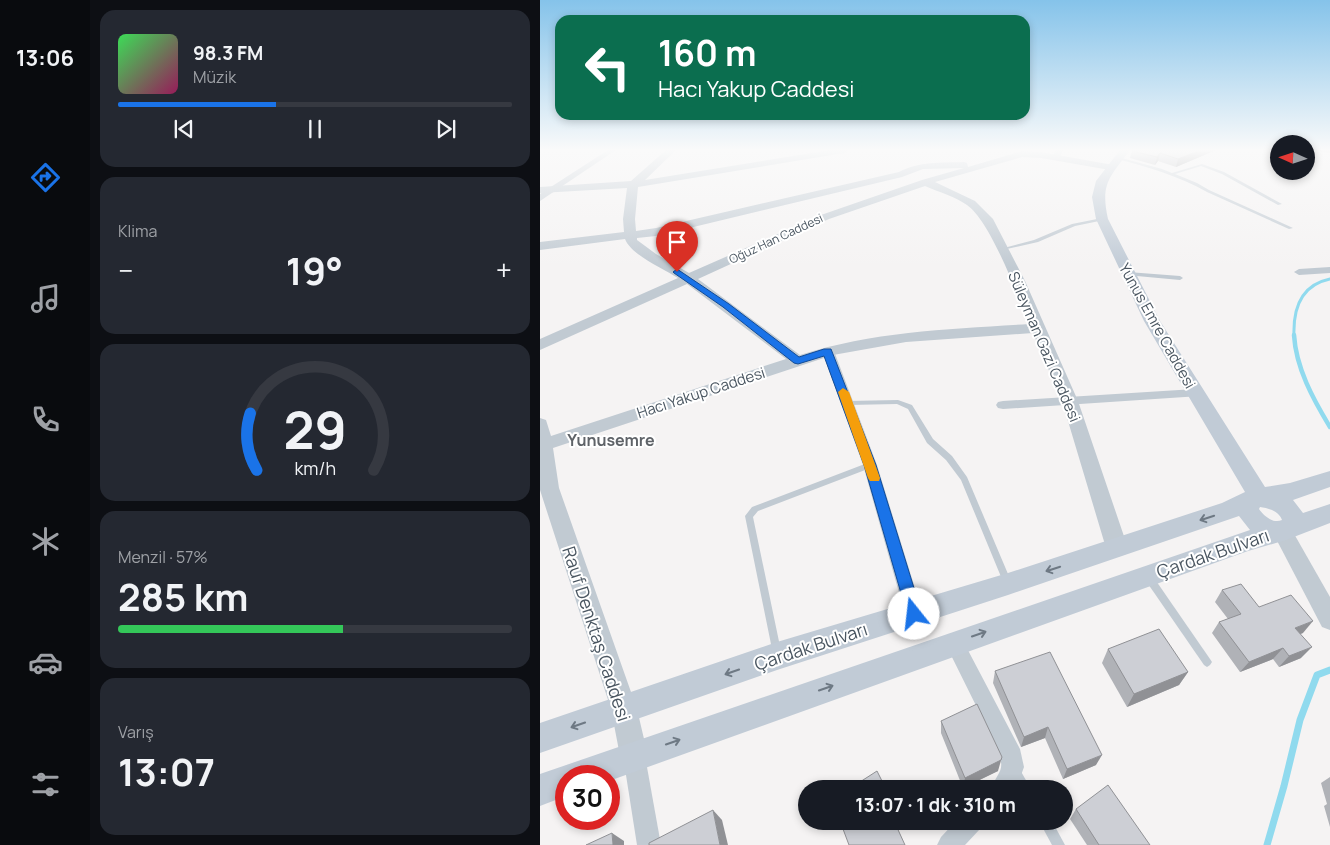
<!DOCTYPE html>
<html lang="tr">
<meta charset="utf-8">
<style>
body{margin:0;font-family:Manrope,sans-serif;background:#242831;color:#f1f3f6;height:100vh;display:flex;flex-direction:column;font-size:19px;white-space:nowrap}
*{box-sizing:border-box;margin:0}
p{font-size:16px;color:#9ea1a6}
.icon{flex:none;width:28px;height:28px;fill:none;stroke:currentColor;stroke-width:2;stroke-linecap:round;stroke-linejoin:round}
.map{position:relative;flex:1;overflow:hidden}
.side{display:flex;flex-direction:column;gap:10px;padding:10px;background:#0d0f14;width:450px}
.side>*{flex:none}
.banner{position:absolute;left:15px;top:15px;width:475px;height:105px;border-radius:15px;box-shadow:0 2px 8px #0003;background:#0b6e4f;color:#fff;overflow:hidden}
.needle{width:32px;rotate:273deg}
.fabs{position:absolute;left:730px;top:135px;display:grid;gap:10px}
.fabs a{display:grid;place-items:center;width:45px;height:45px;border-radius:50%;background:#171b24;box-shadow:0 2px 8px #0003;font-size:25px}
.speed{position:absolute;left:15px;top:765px;display:flex;gap:10px;font-size:25px;font-weight:700;text-align:center}
.speed>*{display:grid;place-content:center;width:65px;height:65px;border-radius:50%;background:#171b24;box-shadow:0 2px 8px #0003;line-height:1}
.speed .limit{border:8px solid #d22;background:#fff;color:#111}
.pin{position:absolute;display:grid;place-items:center;width:42px;height:42px;color:#fff;margin:-51px -21px;border-radius:50% 50% 50% 0;rotate:-45deg;box-shadow:0 0 5px #0007}
.pin .icon{rotate:45deg}
.me{position:absolute;width:55px;margin:-28px;rotate:344deg;stroke-linejoin:round;filter:drop-shadow(0 0 4px #0008)}
.turn{display:flex;align-items:center;gap:18px;height:105px;padding:0 20px;font-size:22px}
.turn .icon{width:65px;height:65px;stroke-width:2.5}
.turn b{display:block;font-size:35px;line-height:42px}
.big{font-size:38px;font-weight:700;line-height:1.1}
.side .widget{flex:1;display:flex;flex-direction:column;justify-content:center;gap:8px;min-width:0;padding:0 18px;border-radius:15px;background:#242831}
.side .dial{align-items:center;gap:0}
.dial svg{height:130px;overflow:visible;fill:none;stroke:#363941;stroke-width:7;stroke-linecap:round;text-anchor:middle}
.dial text{fill:#f1f3f6;stroke:none}
.song{display:flex;align-items:center;gap:15px}
.cover{width:60px;height:60px;border-radius:8px;background:linear-gradient(135deg,hsl(130 70% 55%),hsl(330 70% 35%))}
.played{height:5px;border-radius:2px;background:linear-gradient(90deg,#1a73e8 40%,#363941 40%)}
.keys{display:flex;justify-content:space-around;direction:ltr}
.heat{display:flex;justify-content:space-between;align-items:center;font-size:28px;direction:ltr}
.charge{height:8px;border-radius:4px;background:linear-gradient(90deg,#34c759 57%,#363941 0)}
.trip{position:absolute;left:258px;top:780px;width:275px;height:50px;border-radius:25px;background:#171b24;box-shadow:0 2px 8px #0003;font-weight:700;line-height:50px;text-align:center}
main{display:flex;flex:1;min-height:0}
.menu{display:flex;flex-direction:column;width:90px;justify-content:space-around;align-items:center;background:#090b0e;color:#9ea1a6}
.menu .icon{width:35px;height:35px}
.menu .selected{color:#1a73e8}
.menu b{font-size:22px;color:#f1f3f6}
.map>svg:first-child{display:block}
</style>
<main>
<nav class="menu">
<b>13:06</b>
<svg class="icon selected" aria-label="directions" viewBox="0 0 24 24"><path d="M12 3l9 9-9 9-9-9zM9 14v-3h6M13 9l2 2-2 2"/></svg>
<svg class="icon" aria-label="music" viewBox="0 0 24 24"><path d="M9 18V5l10-2v13"/><circle cx="6" cy="18" r="3"/><circle cx="16" cy="16" r="3"/></svg>
<svg class="icon" aria-label="phone" viewBox="0 0 24 24"><path d="M5 4h4l2 5-3 2q2 4 5 5l2-3 5 2v4C11 20 4 13 5 4z"/></svg>
<svg class="icon" aria-label="climate" viewBox="0 0 24 24"><path d="M12 3v18M4 7l16 10M4 17L20 7"/></svg>
<svg class="icon" aria-label="car" viewBox="0 0 24 24"><path d="M5 17H2v-5l4-1 3-4h7l3 4 3 1v5h-3M9 17h6M6 11h13"/><circle cx="7" cy="17" r="2"/><circle cx="17" cy="17" r="2"/></svg>
<svg class="icon" aria-label="filters" viewBox="0 0 24 24"><path d="M4 7h16M4 17h16"/><circle cx="9" cy="7" r="2"/><circle cx="15" cy="17" r="2"/></svg>
</nav>
<section class="side">
<div class="widget">
<div class="song"><i class="cover"></i><div><b>98.3 FM</b><p>Müzik</p></div></div>
<div class="played"></div>
<div class="keys"><svg class="icon" aria-label="previous" viewBox="0 0 24 24"><path d="M18 5L8 12l10 7zM5 5v14"/></svg><svg class="icon" aria-label="pause" viewBox="0 0 24 24"><path d="M8 5v14M16 5v14"/></svg><svg class="icon" aria-label="next" viewBox="0 0 24 24"><path d="M6 5l10 7-10 7zM19 5v14"/></svg></div>
</div>
<div class="widget"><p>Klima</p>
<div class="heat"><a>−</a><b class="big">19°</b><a>+</a></div>
</div>
<div class="widget dial"><svg viewBox="0 0 100 80">
<path d="M14 69A42 42 0 1 1 86 69"/>
<path d="M14 69A42 42 0 0 1 10 34" stroke="#1a73e8"/>
<text x="50" y="56" font-size="32" font-weight="700">29</text>
<text x="50" y="72" font-size="11">km/h</text>
</svg></div>
<div class="widget"><p>Menzil · 57%</p><b class="big">285 km</b><div class="charge"></div></div>
<div class="widget"><p>Varış</p><b class="big">13:07</b></div>
</section>
<div class="map">
<svg width="790" height="845" viewBox="0 0 790 845">
<rect width="100%" height="100%" fill="#f5f3f3"/>
<g fill="none" stroke-linecap="round" stroke-linejoin="round">
<!-- stream-far2 -->
<path stroke="#90daee" stroke-width="3" d="M754,336C753,309 761,285 790,279"/>
<!-- stream-far1 -->
<path stroke="#90daee" stroke-width="4.5" d="M754,335C756,368 773,399 790,427"/>
<!-- stream -->
<path stroke="#90daee" stroke-width="7" d="M727,845L744,786L760,720L777,675L790,670"/>
<!-- service -->
<g fill="#c1cad2" fill-rule="evenodd">
<path d="M578,157L622,169L632,173L662,164L684,172L742,204L738,205L682,174L661,166L635,174L657,183L669,190L753,228L749,229L667,192C639,176 608,167 577,159L576,158Z"/>
<path d="M562,218L564,219V220L535,226L498,242L462,250L460,249L494,240L532,224Z"/>
<path d="M588,272L640,276L643,278L640,280L586,275L585,274Z"/>
<path d="M358,400L372,405L393,439L412,456L427,477L471,581L470,584L467,585L464,584L421,480L406,460L387,443L368,409L357,404L308,405L305,403L308,401Z"/>
<path d="M330,462L333,463L334,465L333,467L218,511L213,517L241,651L239,654L236,656L233,654L205,516L212,507Z"/>
<path d="M609,574L612,575L670,659L672,662L670,665L667,667L664,665L606,581L605,578L606,575Z"/>
<path d="M475,766L479,768L491,789H479L469,772L471,768Z"/>
<path d="M499,821H512L525,845H512Z"/>
</g>
<!-- minor -->
<g fill="#c1cad2" fill-rule="evenodd">
<path d="M68,150H76L0,201V194Z"/>
<path d="M516,150H523L519,159H516L512,157Z"/>
<path d="M790,267V273L759,275L754,272L759,269Z"/>
<path d="M288,347L294,351L337,465L383,614L380,620L374,622L368,620L365,614L323,465L282,351Z"/>
<path d="M655,389L662,393L660,396L463,409L458,408L456,405L458,402L463,401Z"/>
<path d="M414,634L421,637L480,749L484,767L476,789H451C459,769 466,772 457,748L405,643L407,637Z"/>
<path d="M94,745L102,748L105,756L121,845H97L83,756L86,748Z"/>
<path d="M416,821H444L440,829L425,845H397L401,837Z"/>
</g>
<!-- tertiary -->
<g fill="#c1cad2" fill-rule="evenodd">
<path d="M126,150H136L105,180L290,150H309L304,153L98,187L95,219L96,231L116,228L359,172C380,161 401,163 424,162L427,163L428,167L482,151L501,152L573,165V169L570,170L501,158L482,157L395,182L435,201L453,219L485,281L538,401L588,548L585,554L577,557L569,554L566,548L522,401L493,333L366,342L293,355L13,448L19,488L97,709L108,756L104,766L94,770L84,766L80,756L71,709L0,490V418L6,420L11,436L246,359L147,284L0,350V339L138,278C124,269 91,255 85,239L0,250V242L84,232L83,219L87,188L0,193V187L91,181ZM424,168L382,180L281,215L149,273L116,254L97,240V238L116,236L362,177L383,169ZM385,186C399,192 416,197 427,205C451,222 478,296 489,324C412,329 335,331 260,355L158,279L289,219Z"/>
<path d="M742,522L749,525L790,597V630L782,627L732,531L735,525Z"/>
</g>
<!-- secondary -->
<path fill="#c1cbd6" fill-rule="evenodd" d="M580,150H590C570,177 560,183 568,219L620,321L725,487L750,483L790,471V487L753,500L763,513L790,504V523L746,540L708,551L69,781V776H26V796L0,806V774L710,530L699,516L468,595L237,670L0,753V723L237,642L468,573L682,503L705,492L604,321L556,219L552,197L556,181ZM720,507C728,508 739,511 742,520C733,524 724,516 719,509Z"/>
</g>
<!-- wall -->
<g fill="#b0b2b7">
<path d="M676,150L636,167L618,161L615,165L590,158L592,151Z"/>
<path d="M771,150H790V153Z"/>
<path d="M682,590L719,607L763,633L760,634L761,658L739,667L733,659L700,672L672,633L679,622L688,619L675,602Z"/>
<path d="M568,649L648,672L639,685L587,707L562,663Z"/>
<path d="M455,671L556,765L523,779L505,738L481,747L453,683Z"/>
<path d="M401,721L458,771L423,788L401,733Z"/>
<path d="M790,777V827L784,806L787,804L781,783Z"/>
<path d="M536,809L610,845H547L530,819Z"/>
</g>
<!-- shaded-wall -->
<g fill="#909195">
<path d="M661,150H676L636,167L638,159Z"/>
<path d="M620,153L618,161L615,165L617,157Z"/>
<path d="M773,621L763,633L746,639L755,628Z"/>
<path d="M772,647L761,658L739,667L749,656Z"/>
<path d="M743,648L733,659L700,672L709,662Z"/>
<path d="M648,672L639,685L587,707L594,694Z"/>
<path d="M508,727L505,738L481,747L484,737Z"/>
<path d="M562,755L556,765L523,779L527,769Z"/>
<path d="M462,757L458,771L423,788L425,778Z"/>
<path d="M173,810L182,820L188,845H180Z"/>
<path d="M72,833L84,841V845H73Z"/>
</g>
<!-- building -->
<g fill="#cdcfd5" stroke="#909195">
<path d="M593,150H661L638,159L620,153L617,157L592,151Z"/>
<path d="M701,584L719,607L751,595L773,621L755,628L772,647L749,656L743,648L709,662L679,622L701,614L682,590Z"/>
<path d="M619,629L648,672L594,694L568,649Z"/>
<path d="M510,652L562,755L527,769L508,727L484,737L455,671Z"/>
<path d="M437,704L462,757L461,760L425,778L401,721Z"/>
<path d="M337,771L346,789H309Z"/>
<path d="M568,785L610,845H559L536,809Z"/>
<path d="M173,810L180,845H109V843Z"/>
<path d="M300,821H354L365,845H309Z"/>
<path d="M72,833L73,845H46Z"/>
</g>
<!-- one-way arrows -->
<defs><path id="oneway-shaft" d="M-6 0H5M1.5-3L5.5 0L1.5 3" fill="none" stroke-width="1.6" stroke-linecap="round" stroke-linejoin="round" transform="scale(1.25)"/></defs>
<g stroke="#6e7984">
<use href="#oneway-shaft" transform="translate(667 518) rotate(162)"/>
<use href="#oneway-shaft" transform="translate(513 569) rotate(162)"/>
<use href="#oneway-shaft" transform="translate(439 634) rotate(-19)"/>
<use href="#oneway-shaft" transform="translate(192 672) rotate(161)"/>
<use href="#oneway-shaft" transform="translate(286 688) rotate(-19)"/>
<use href="#oneway-shaft" transform="translate(38 725) rotate(161)"/>
<use href="#oneway-shaft" transform="translate(133 742) rotate(-19)"/>
</g>
<!-- sky -->
<linearGradient id="sky" x2="0" y2="1"><stop stop-color="#85c3ea"/><stop offset="0.56" stop-color="#fafafa"/><stop offset="1" stop-color="#fafafa" stop-opacity="0"/></linearGradient>
<rect width="790" height="268" fill="url(#sky)"/>
<!-- route -->
<path fill="#1a73e8" stroke="#114b97" d="M137,269L189,304L259,357L284,349H291L336,465L382,614L380,619L374,621L369,619L367,614L324,465L284,356L258,364L254,363L183,307L134,273L133,272Z"/>
<!-- slow -->
<path fill="#f59e0b" d="M303,388L309,392L340,478L339,481H330L328,478L298,392Z"/>
<g text-anchor="middle" stroke-width="4" stroke-linejoin="round" paint-order="stroke">
<!-- far-street labels -->
<g font-size="12" fill="#4a5661" stroke="#fff">
<text transform="translate(236 239) rotate(-25)" y="4">Oğuz Han Caddesi</text>
</g>
<!-- street labels -->
<g font-size="15" fill="#4a5661" stroke="#fff">
<text transform="translate(617 326) rotate(61)" y="5">Yunus Emre Caddesi</text>
<text transform="translate(504 347) rotate(67)" y="5">Süleyman Gazi Caddesi</text>
<text transform="translate(161 393) rotate(-18)" y="5">Hacı Yakup Caddesi</text>
</g>
<!-- neighbourhood labels -->
<g font-size="16" font-weight="bold" fill="#5f6368" stroke="#fff">
<text x="71" y="446">Yunusemre</text>
</g>
<!-- near-street labels -->
<g font-size="18" fill="#4a5661" stroke="#fff">
<text transform="translate(673 554) rotate(-19)" y="6">Çardak Bulvarı</text>
<text transform="translate(56 634) rotate(72)" y="6">Rauf Denktaş Caddesi</text>
<text transform="translate(271 647) rotate(-18)" y="6">Çardak Bulvarı</text>
</g>
</g>
</svg>
<div class="fabs">
<a><svg class="needle" viewBox="-14 -14 28 28"><path d="M0-13l5 13h-10z" fill="#e53935"/><path d="M0 13l5-13h-10z" fill="#9ea1a6"/></svg></a>
</div>
<div class="speed"><div class="limit">30</div></div>
<div class="pin" style="left:137px;top:272px;background:#d93025"><svg class="icon" aria-label="arrive" viewBox="0 0 24 24"><path d="M6 21V4h12l-3 4 3 4H6"/></svg></div>
<svg class="me" style="left:374px;top:614px" viewBox="-20 -20 40 40"><circle r="19" fill="#fff"/><path d="M0-13L10 11 0 6-10 11z" fill="#1a73e8"/></svg>
<div class="trip">13:07 · 1 dk · 310 m</div>
<div class="banner">
<div class="turn"><svg class="icon" aria-label="left" viewBox="0 0 24 24"><path d="M17 20v-9H6M10 6l-5 5 5 5"/></svg><div><b>160 m</b>Hacı Yakup Caddesi</div></div>
</div>
</div>
</main>
